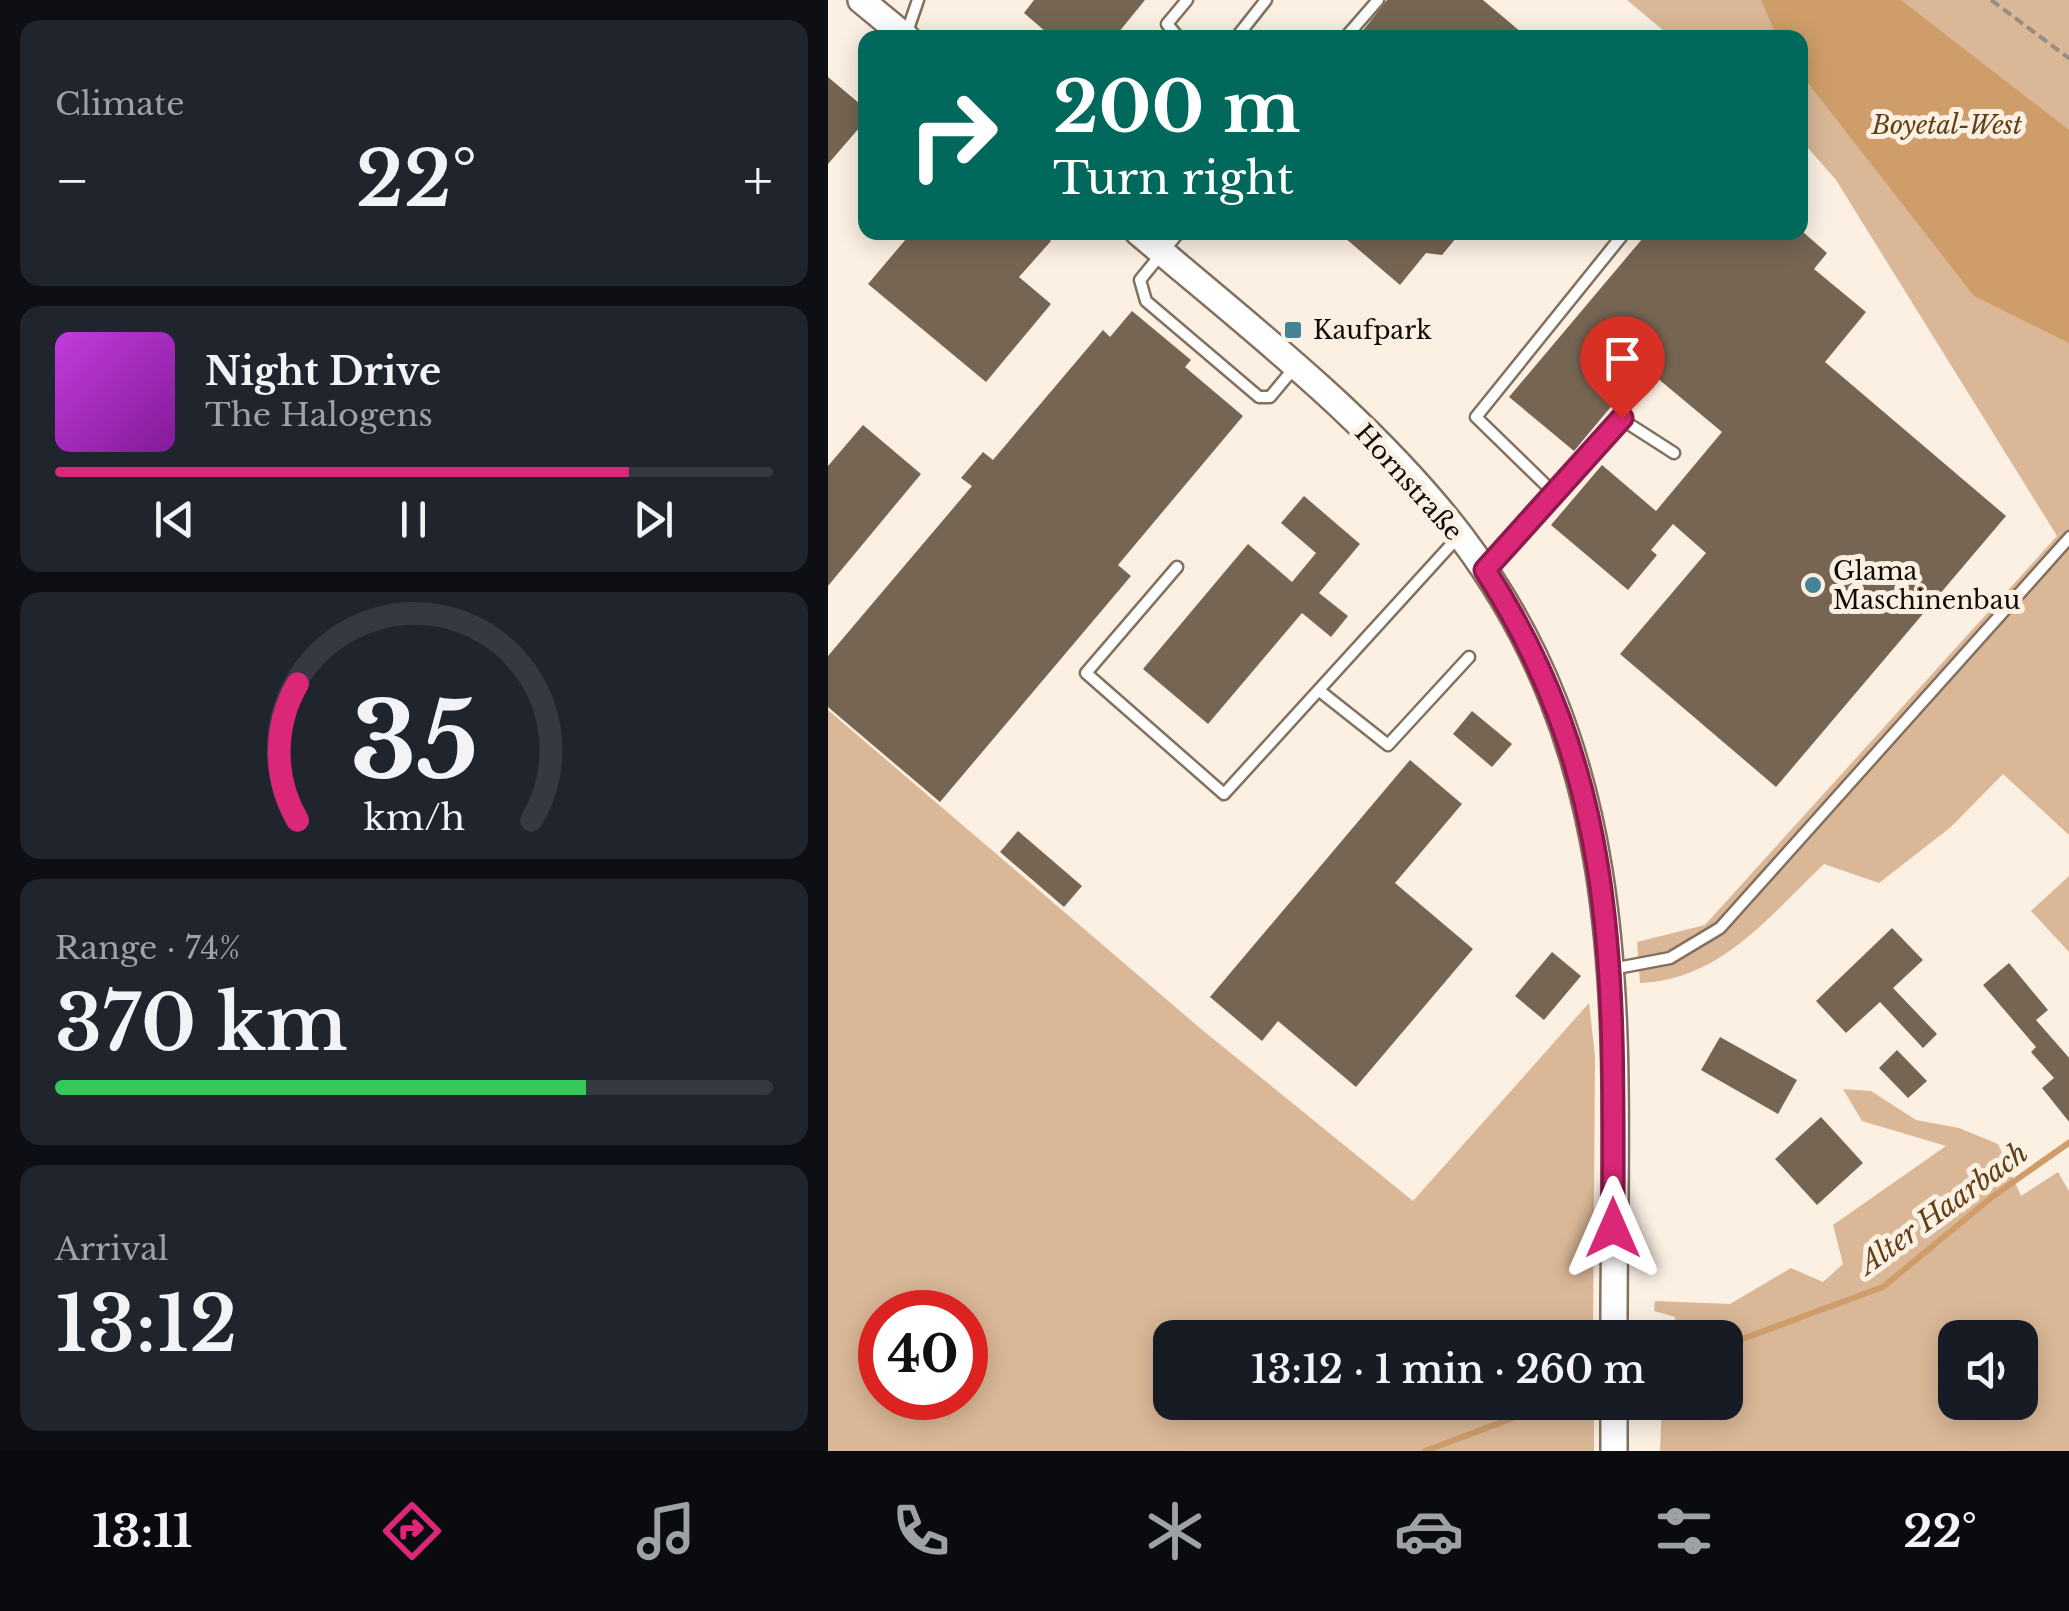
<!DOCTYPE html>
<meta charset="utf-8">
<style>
body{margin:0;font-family:"Libre Baskerville",serif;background:#20242c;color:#f1f3f6;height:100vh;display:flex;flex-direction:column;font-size:38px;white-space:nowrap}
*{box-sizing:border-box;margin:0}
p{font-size:32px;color:#9ea1a6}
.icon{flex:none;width:55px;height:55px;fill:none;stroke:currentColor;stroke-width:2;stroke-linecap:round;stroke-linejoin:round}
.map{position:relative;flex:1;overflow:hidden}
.details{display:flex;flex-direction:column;gap:20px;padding:20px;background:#0d0f14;width:828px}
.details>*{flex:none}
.hud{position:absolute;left:30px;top:30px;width:950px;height:210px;border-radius:20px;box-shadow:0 5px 25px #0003;background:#00695c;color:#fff;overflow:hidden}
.fabs{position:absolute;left:1110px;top:1320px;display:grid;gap:20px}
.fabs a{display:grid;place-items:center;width:100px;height:100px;border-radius:20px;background:#171b24;box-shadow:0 5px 25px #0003;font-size:50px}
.speed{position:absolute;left:30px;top:1290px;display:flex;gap:20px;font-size:50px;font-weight:700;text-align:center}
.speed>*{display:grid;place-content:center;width:130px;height:130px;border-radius:50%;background:#171b24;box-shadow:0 5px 25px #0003;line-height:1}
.speed .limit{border:15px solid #d22;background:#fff;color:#111}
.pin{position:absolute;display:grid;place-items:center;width:85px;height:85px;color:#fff;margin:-102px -42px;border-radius:50% 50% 50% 0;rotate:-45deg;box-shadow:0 0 10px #0007}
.pin .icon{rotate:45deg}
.me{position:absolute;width:110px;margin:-55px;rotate:0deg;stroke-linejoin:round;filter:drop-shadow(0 0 8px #0008)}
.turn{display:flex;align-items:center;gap:35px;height:210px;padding:0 30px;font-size:45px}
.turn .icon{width:130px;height:130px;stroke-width:2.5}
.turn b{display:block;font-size:70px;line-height:85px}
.big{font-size:75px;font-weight:600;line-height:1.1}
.details .card{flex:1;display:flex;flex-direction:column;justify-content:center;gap:15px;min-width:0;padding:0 35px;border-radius:20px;background:#20242c}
.details .dial{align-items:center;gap:0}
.dial svg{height:260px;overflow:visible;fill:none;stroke:#363941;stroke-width:7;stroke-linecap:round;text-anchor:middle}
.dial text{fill:#f1f3f6;stroke:none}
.song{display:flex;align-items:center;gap:30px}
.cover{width:120px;height:120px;border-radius:15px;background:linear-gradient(135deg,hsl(290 70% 55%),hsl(290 70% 35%))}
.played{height:10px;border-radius:5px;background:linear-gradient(90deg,#db2777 80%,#363941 80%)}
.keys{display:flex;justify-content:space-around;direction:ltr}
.heat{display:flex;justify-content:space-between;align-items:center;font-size:55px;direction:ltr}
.charge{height:15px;border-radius:8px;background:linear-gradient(90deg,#34c759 74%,#363941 0)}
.trip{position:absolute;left:325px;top:1320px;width:590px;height:100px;border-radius:20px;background:#171b24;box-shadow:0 5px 25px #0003;font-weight:600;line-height:100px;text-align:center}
.tabs{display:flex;height:160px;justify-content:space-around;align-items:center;background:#090b0e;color:#9ea1a6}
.tabs .icon{width:70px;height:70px}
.tabs .selected{color:#db2777}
.tabs b{font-size:45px;color:#f1f3f6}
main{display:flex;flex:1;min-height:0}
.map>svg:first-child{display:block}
</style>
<main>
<section class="details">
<div class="card"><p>Climate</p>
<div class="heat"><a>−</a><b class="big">22°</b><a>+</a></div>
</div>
<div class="card">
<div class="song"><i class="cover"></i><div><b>Night Drive</b><p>The Halogens</p></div></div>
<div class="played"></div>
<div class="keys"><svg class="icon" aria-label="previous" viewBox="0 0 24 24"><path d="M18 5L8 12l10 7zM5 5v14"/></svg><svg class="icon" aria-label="pause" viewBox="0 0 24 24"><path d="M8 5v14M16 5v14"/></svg><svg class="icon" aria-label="next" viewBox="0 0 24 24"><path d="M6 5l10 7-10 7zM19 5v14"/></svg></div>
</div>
<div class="card dial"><svg viewBox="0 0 100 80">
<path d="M14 69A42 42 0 1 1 86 69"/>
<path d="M14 69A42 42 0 0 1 14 27" stroke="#db2777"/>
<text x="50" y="56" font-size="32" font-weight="700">35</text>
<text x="50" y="72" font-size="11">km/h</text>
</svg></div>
<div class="card"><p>Range · 74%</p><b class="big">370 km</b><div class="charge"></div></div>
<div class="card"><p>Arrival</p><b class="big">13:12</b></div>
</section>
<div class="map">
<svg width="1242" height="1451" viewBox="0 0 1242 1451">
<rect width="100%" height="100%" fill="#fcf0e3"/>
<!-- green -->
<g fill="#dab897" fill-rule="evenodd">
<path d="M799,0H1242L1241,835L1175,774L1123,827L1051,883L996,864C941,916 893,980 812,983L809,942L877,925L1229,536L1008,180L973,140L972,38L843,37Z"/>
<path d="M0,710L373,1029L585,1201L761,1003L767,1056L765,1337L342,1338V1402L766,1403V1451H0ZM52,1312H138V1398H52Z"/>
<path d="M1241,876V952L1203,911Z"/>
<path d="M1015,1089L1043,1091L1088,1120L1131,1128L1170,1144L1193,1196L1230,1172L1241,1191V1451H832L834,1403L898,1402V1338L844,1337L847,1317L826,1311L827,1301L902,1304L963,1268L995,1282L1015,1264L1005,1225L1118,1146L1034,1121ZM1128,1338H1192V1402H1128Z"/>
</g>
<!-- water -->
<path fill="#cf9d69" d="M933,0H1073L1241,130V343L1146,296L973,74L972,38L949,37Z"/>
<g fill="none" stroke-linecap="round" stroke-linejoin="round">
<!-- stream -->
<g stroke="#cf9d69" stroke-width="6">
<path d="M898,1345L1055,1287L1164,1197L1242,1142"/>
<path d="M597,1451L727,1402"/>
</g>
</g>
<!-- building -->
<g fill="#766553">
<path d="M206,0H317L286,38H225L196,13Z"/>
<path d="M559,0H655L700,38H529Z"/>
<path d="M0,77L38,109V120L0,164Z"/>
<path d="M84,232H213L223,241L191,277L223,304L158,382L40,284Z"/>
<path d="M510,232H633L614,255L598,253L572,285Z"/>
<path d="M820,232H975L999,253L986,269L1038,312L997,362L1178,516L948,787L792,654L878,553L845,524L823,550L829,555L800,590L723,525L774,465L828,511L894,432L816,367L746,451L681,397Z"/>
<path d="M304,311L363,360L357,367L415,416L290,565L303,576L112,802L0,707V656L144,486L133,478L155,452L165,460L275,330L282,337Z"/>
<path d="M35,425L93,474L0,586V466Z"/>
<path d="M476,496L532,544L491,593L520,616L503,637L474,613L380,724L315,669L420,544L464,582L488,553L453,523Z"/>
<path d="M644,711L684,744L664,767L625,734Z"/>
<path d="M582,760L634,804L567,883L645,949L528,1087L450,1021L434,1041L382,997Z"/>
<path d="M190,831L254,886L236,907L172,852Z"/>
<path d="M1064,928L1095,960L1065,988L1109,1034L1095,1048L1052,1002L1018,1033L988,1001Z"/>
<path d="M724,952L753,976L716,1020L687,996Z"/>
<path d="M1181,963L1220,1010L1208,1020L1242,1059V1123L1214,1088L1226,1078L1203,1052L1208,1047L1155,985Z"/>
<path d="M892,1037L969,1080L950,1114L873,1070Z"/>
<path d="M1069,1050L1099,1081L1080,1098L1051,1068Z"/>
<path d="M993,1117L1035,1163L989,1205L947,1159Z"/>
</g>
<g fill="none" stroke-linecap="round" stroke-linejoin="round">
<!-- service casing -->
<g stroke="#83705e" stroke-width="15">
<g id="service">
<path d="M78,35L90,0"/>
<path d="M351,38L339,24L359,0"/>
<path d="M408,38L438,0"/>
<path d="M517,38L550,0"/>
<path d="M351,232L312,280L318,301L431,397H442L467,367"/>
<path d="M726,493L648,417L797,232"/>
<path d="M349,567L258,673L396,794L631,536"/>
<path d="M657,570L793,419L846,453"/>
<path d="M493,692L560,745L641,657"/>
<path d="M784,969L842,958L892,928L1242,537"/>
</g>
</g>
<!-- tertiary casing -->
<g stroke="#83705e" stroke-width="30">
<g id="tertiary">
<path d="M33,0L79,38"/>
<path d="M310,232C421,327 544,420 634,538C816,779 785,1053 786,1338"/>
<path d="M786,1402V1451"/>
</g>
</g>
<!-- path -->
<path stroke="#978d83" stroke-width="4" stroke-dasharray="10 5" stroke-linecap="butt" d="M1163,0L1242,59"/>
<!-- service -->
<use href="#service" stroke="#fff" stroke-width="10"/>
<!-- tertiary -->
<use href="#tertiary" stroke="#fff" stroke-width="25"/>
</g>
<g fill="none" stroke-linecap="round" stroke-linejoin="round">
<!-- route casing -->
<g stroke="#8e194d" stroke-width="25">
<path id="route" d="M785,1228C785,984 795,784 657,570L794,418"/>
</g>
<!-- route -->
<use href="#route" stroke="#db2777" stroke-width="18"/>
</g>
<!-- markers -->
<g fill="#438597" stroke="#fcf0e3" stroke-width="4">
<rect x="455" y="320" width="20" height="20" rx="5"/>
<circle cx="985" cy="585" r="10"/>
</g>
<g text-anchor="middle" stroke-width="10" stroke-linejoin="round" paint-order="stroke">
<!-- park labels -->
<g font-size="25" font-style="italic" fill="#613f16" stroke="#fcf0e3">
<text x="1119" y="134">Boyetal-West</text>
</g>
<!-- poi labels -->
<g font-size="25" fill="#110a05" stroke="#fcf0e3" text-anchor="start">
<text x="485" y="339">Kaufpark</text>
<text x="1005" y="580">Glama<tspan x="1005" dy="29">Maschinenbau</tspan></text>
</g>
<!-- street labels -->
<g font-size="25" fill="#110a05" stroke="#fcf0e3">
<text transform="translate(581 482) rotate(48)" y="9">Hornstraße</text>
</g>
<!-- water labels -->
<g font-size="28" font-style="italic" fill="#603e16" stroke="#fcf0e3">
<text transform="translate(1115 1208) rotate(-36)" y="10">Alter Haarbach</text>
</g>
</g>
</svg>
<div class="fabs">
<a><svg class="icon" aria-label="sound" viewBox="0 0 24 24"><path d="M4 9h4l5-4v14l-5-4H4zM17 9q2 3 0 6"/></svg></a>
</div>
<div class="speed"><div class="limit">40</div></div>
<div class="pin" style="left:794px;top:418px;background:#d93025"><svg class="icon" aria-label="arrive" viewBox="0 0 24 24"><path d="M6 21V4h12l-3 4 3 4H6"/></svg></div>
<svg class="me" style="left:785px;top:1228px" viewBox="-20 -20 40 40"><path d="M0-17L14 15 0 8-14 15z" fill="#db2777" stroke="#fff" stroke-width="4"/></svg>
<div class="trip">13:12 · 1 min · 260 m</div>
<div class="hud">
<div class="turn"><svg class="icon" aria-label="right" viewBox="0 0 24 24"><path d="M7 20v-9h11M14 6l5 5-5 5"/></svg><div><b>200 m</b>Turn right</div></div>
</div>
</div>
</main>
<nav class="tabs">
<b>13:11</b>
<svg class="icon selected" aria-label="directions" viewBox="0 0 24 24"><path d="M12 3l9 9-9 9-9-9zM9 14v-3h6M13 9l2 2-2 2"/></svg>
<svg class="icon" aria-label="music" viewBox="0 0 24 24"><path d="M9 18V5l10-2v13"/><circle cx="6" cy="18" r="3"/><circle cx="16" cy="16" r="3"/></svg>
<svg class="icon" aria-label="phone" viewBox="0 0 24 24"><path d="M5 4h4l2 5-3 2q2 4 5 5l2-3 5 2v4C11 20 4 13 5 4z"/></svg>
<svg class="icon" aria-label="climate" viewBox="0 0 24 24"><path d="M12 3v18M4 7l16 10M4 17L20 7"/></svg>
<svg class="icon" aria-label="car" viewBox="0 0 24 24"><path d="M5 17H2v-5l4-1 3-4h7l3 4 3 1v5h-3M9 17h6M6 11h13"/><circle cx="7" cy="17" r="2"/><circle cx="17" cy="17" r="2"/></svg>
<svg class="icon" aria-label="filters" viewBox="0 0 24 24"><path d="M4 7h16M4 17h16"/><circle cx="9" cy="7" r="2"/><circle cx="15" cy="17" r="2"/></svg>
<b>22°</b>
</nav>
